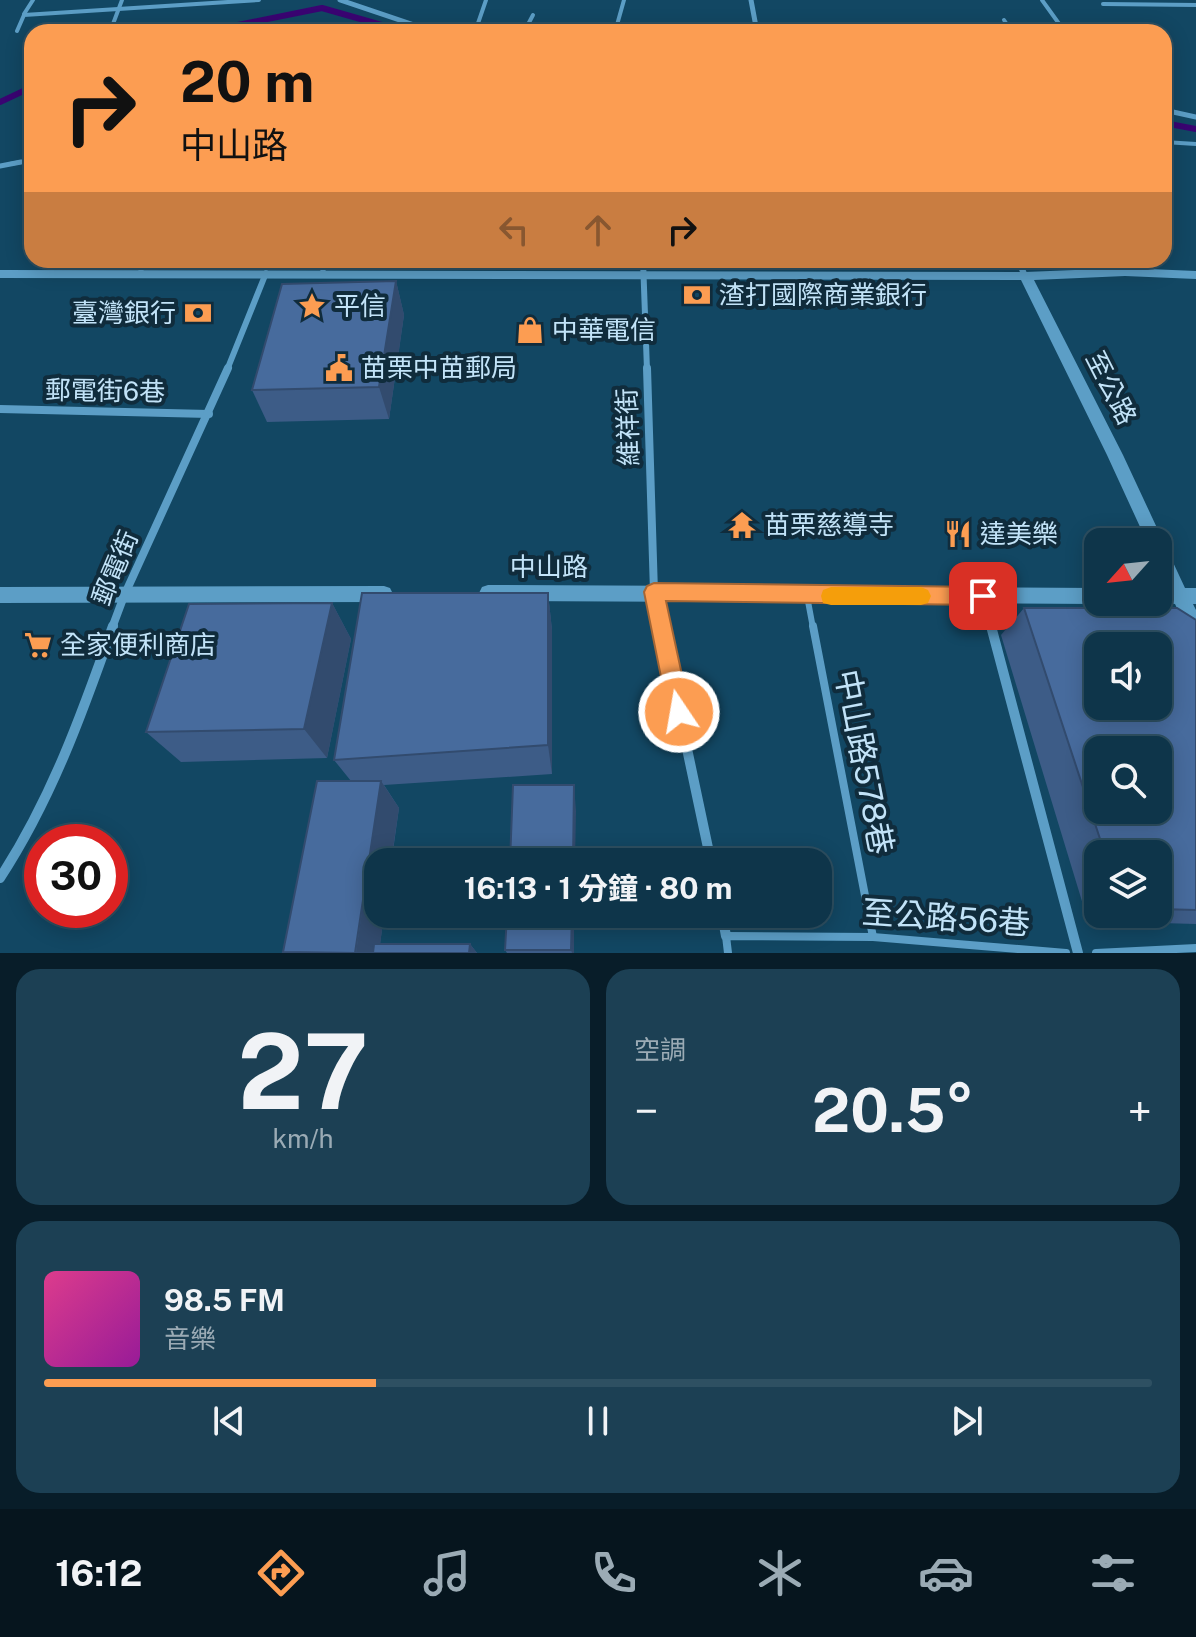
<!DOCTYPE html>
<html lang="zh-TW">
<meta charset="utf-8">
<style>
body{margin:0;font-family:"Public Sans","Noto Sans TC",sans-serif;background:#1c4054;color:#f1f3f6;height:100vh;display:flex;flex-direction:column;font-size:30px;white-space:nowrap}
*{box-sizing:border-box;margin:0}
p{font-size:26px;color:#9babb5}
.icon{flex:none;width:44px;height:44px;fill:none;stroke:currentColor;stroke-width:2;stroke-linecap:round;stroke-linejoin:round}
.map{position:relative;height:953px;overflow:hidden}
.sheet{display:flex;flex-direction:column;gap:16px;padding:16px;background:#081d29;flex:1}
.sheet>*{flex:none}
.hud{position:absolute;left:24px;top:24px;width:1148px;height:244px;border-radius:24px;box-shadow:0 4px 20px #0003,0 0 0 2px #2e5062;background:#fc9d52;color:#111;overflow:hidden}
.needle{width:52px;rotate:243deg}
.controls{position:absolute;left:1084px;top:528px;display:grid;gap:16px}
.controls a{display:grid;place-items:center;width:88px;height:88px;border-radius:16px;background:#0e354a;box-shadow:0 4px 20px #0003,0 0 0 2px #2e5062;font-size:40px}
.speed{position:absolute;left:24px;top:824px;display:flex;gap:16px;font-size:40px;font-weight:700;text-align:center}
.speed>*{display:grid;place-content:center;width:104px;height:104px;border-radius:50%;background:#0e354a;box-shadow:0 4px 20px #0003,0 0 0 2px #2e5062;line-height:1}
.speed .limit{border:12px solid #d22;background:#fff;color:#111}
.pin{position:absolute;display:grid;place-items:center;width:68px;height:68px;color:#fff;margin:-34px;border-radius:16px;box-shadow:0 4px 12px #0006}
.me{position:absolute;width:88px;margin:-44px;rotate:348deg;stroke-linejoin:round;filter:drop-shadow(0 0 6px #0008)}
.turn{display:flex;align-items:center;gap:28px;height:168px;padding:0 24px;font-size:36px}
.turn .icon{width:104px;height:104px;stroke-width:2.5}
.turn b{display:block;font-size:56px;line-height:68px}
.lanes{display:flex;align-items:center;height:76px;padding:0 24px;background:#0003;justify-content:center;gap:40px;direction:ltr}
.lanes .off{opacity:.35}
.big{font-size:60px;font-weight:700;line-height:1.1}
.sheet .card{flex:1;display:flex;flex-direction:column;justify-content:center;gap:12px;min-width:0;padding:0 28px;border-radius:24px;background:#1c4054}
.sheet .dial{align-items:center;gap:0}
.dial b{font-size:104px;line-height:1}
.song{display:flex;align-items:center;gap:24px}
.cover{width:96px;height:96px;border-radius:12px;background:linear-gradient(135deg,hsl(330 70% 55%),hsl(300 70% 35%))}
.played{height:8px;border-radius:4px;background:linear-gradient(90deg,#fc9d52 30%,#2e5062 30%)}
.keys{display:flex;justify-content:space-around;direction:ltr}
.heat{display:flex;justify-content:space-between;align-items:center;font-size:44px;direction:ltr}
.sheet .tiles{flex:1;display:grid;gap:16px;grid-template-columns:1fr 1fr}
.card:last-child{grid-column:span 2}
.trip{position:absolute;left:364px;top:848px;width:468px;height:80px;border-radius:24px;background:#0e354a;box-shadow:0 4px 20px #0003,0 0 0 2px #2e5062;font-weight:700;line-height:80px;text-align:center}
.tabs{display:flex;height:128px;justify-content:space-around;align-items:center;background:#06151e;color:#9babb5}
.tabs .icon{width:56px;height:56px}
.tabs .selected{color:#fc9d52}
.tabs b{font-size:36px;color:#f1f3f6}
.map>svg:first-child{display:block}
</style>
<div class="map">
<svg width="1196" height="953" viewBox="0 0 1196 953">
<rect width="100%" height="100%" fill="#124763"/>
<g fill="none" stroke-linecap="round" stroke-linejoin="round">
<!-- stream -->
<g stroke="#3a0472" stroke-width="6">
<path d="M203,32L322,8L406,32"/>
<path d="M0,102L32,87"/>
<path d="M1164,123L1196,129"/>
</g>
<!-- lane-far3 -->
<g stroke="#5c9ec6" stroke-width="4">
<path d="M1042,0L1065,32"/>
<path d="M1103,4L1196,5"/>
<path d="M24,14L33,0"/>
<path d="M1004,20L1012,32"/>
<path d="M616,26L680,32"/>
<path d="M17,31L24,15L259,0"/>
<path d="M110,32L122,0"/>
<path d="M475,32L486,0"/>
<path d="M524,32L533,15"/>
<path d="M615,32L624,0"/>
<path d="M1164,142L1196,144"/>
<path d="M10,164L32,160"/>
</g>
<!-- lane-far2 -->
<g stroke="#5c9ec6" stroke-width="5">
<path d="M0,166L21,162"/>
<path d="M140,274L144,260"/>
<path d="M322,274L326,260"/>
</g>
<!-- lane-far1 -->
<path stroke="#5c9ec6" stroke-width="6" d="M807,596L813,628"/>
<!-- lane -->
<g stroke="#5c9ec6" stroke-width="8">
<path d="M813,626L873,937"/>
<path d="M728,953L726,936L873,937L1066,953"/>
<path d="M1096,953L1196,948"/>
</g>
<!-- street-far3 -->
<g stroke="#5c9ec6" stroke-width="5">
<path d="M340,0L435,32"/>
<path d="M751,0L757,32"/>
<path d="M1164,110L1196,117"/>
</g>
<!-- street-far2 -->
<g stroke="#5c9ec6" stroke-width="6">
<path d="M643,260L647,370"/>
<path d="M1018,260L1025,276"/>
<path d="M227,370L266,273"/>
</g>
<!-- street-far1 -->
<g stroke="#5c9ec6" stroke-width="8">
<path d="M647,368L654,592L662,628"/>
<path d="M0,409L209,414"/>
<path d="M983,596L992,628"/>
<path d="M112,628L124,596L228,368"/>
</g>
<!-- street -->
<g stroke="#5c9ec6" stroke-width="10">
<path d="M661,626L711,862"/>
<path d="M991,626L1078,953"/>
<path d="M0,878C51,800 82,714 113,626"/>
<path d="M722,914L726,936"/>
</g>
<!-- secondary -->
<g fill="#5c9ec6" fill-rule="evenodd">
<path d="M1125,268L1196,271V279L1125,276L1034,280L1123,455L1185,588H1196V604H1193L1196,610V637L1190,635L1175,604L1153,602H1158V588H1168L1158,567V542H1147L1107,455L1021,280L0,278V270L1025,272Z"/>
<path d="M488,585L1098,588V602H1103L1098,604L488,601L482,599L479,593L482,587Z"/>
<path d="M384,586L390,588L393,594L390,600L384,602L0,603V587Z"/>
</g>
</g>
<!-- wall -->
<g fill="#3d5c87" fill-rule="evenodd">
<path d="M396,281L404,315L389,419L267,422L252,390Z"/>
<path d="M548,593L552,630V774L384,785L399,808L380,944H470L477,953H285L283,952L351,781L334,760Z"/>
<path d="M332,603L351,639L327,758L181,762L146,732Z"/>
<path d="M1024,608L1196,620V924L1088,921L1001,635ZM1098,854H1158V914H1098Z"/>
<path d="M507,914H574V953H507L505,950Z"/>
</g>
<!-- shaded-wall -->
<g fill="#324b6e">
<path d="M396,281L404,315L389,419L379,387Z"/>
<path d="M548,593L552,630V774L548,745Z"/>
<path d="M332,603L351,639L327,758L304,729Z"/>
<path d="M381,781L399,808L391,862H378V914H384L379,953H356Z"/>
<path d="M574,785L576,811L575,862H573Z"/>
<path d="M572,914H574V953H572L571,950Z"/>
<path d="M470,944L477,953H469Z"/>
</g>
<!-- building -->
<g fill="#476b9d" stroke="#324b6e" stroke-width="2" fill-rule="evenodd">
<path d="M396,281L379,387L252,390L282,284Z"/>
<path d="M362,593H548V745L334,760Z"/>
<path d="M332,603L304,729L146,732L189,604Z"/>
<path d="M1024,608H1177L1196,620V910L1158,909V854H1105ZM1098,646H1158V706H1098ZM1098,750H1158V810H1098Z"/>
<path d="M317,781H381L355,953L283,952Z"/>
<path d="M513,785H574L573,862H510Z"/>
<path d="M507,914H572L571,950H505Z"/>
<path d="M374,944H470L469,953H373Z"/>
</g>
<!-- route -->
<path fill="#fc9d52" stroke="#a46635" stroke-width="2" d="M654,583L983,587L991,590L993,596L991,603L983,605L666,601L690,712L687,720L679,723L672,720L668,712L644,592L647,586Z"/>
<!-- slow -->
<path fill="#f59e0b" d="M831,587H921L928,590L931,596L928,603L921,605H831L823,603L821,596L823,590Z"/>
<!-- icons -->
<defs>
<g id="bank-bare" transform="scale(2.16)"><path d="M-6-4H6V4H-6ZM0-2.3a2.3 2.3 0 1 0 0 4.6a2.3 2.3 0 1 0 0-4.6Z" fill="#fc9d52" stroke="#102c3c" stroke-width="2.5" paint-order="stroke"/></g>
<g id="sight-bare" transform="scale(2.16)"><path d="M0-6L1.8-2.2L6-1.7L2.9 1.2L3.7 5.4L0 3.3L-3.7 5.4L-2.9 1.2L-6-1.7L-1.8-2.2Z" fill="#fc9d52" stroke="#102c3c" stroke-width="2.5" paint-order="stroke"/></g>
<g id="shop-bare" transform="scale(2.16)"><path d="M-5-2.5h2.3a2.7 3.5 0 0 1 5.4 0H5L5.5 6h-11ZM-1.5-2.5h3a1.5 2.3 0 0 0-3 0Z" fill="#fc9d52" stroke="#102c3c" stroke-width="2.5" paint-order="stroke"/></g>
<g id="civic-bare" transform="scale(2.16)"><path d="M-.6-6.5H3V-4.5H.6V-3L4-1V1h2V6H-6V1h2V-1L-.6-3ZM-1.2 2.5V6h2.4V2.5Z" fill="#fc9d52" stroke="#102c3c" stroke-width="2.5" paint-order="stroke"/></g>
<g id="temple-bare" transform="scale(2.16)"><path d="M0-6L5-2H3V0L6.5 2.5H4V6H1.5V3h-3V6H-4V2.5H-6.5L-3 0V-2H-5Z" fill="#fc9d52" stroke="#102c3c" stroke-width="2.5" paint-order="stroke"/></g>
<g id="restaurant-bare" transform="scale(2.16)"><path d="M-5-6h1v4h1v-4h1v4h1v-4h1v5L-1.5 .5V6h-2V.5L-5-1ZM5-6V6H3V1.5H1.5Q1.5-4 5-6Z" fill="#fc9d52" stroke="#102c3c" stroke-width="2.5" paint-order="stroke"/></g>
<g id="supermarket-bare" transform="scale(2.16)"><path d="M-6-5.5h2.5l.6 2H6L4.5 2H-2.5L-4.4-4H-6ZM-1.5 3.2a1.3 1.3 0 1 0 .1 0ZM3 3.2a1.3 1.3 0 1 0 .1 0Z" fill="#fc9d52" stroke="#102c3c" stroke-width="2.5" paint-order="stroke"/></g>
</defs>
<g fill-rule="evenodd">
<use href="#bank-bare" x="697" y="295"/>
<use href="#sight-bare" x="312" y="306"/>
<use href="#bank-bare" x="198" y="313"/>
<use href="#shop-bare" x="530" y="330"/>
<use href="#civic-bare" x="339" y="368"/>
<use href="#temple-bare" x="742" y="525"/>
<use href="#restaurant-bare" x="958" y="534"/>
<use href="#supermarket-bare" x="38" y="645"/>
</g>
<g text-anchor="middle" stroke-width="8" stroke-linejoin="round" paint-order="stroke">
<!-- poi labels -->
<g font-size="26" fill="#c2e3f8" stroke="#102c3c" text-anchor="start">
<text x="719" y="304">渣打國際商業銀行</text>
<text x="334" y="315">平信</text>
<text x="176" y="322" text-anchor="end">臺灣銀行</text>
<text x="552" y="339">中華電信</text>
<text x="361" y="377">苗栗中苗郵局</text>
<text x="764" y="534">苗栗慈導寺</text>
<text x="980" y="543">達美樂</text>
<text x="60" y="654">全家便利商店</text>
</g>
<!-- street labels -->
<g font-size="26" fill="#c2e3f8" stroke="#102c3c">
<text transform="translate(1111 388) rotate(63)" y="9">至公路</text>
<text transform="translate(105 391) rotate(1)" y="9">郵電街6巷</text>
<text transform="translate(628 427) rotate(-92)" y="9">維祥街</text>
<text x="549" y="576">中山路</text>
<text transform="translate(115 568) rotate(-67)" y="9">郵電街</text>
</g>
<!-- near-street labels -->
<g font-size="32" fill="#c2e3f8" stroke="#102c3c">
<text transform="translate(864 762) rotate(79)" y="11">中山路578巷</text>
<text transform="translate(946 918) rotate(4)" y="11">至公路56巷</text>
</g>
</g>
</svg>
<div class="controls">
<a><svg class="needle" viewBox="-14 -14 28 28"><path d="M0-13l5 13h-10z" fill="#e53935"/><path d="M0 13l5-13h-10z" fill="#9babb5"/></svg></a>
<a><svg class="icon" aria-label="sound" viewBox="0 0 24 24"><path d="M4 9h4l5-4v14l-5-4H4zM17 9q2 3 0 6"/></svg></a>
<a><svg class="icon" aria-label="search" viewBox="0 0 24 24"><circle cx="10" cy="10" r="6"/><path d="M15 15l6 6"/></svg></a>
<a><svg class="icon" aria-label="layers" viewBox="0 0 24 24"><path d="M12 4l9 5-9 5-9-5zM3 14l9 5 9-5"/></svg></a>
</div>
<div class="speed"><div class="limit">30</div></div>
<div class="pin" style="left:983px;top:596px;background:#d93025"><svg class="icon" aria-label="arrive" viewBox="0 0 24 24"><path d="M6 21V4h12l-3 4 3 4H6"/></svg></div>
<svg class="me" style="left:679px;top:712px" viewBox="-20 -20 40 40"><circle r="17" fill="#fc9d52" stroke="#fff" stroke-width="3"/><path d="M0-11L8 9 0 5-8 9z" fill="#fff"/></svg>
<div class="trip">16:13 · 1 分鐘 · 80 m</div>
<div class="hud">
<div class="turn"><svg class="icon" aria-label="right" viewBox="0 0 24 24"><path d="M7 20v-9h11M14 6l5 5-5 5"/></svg><div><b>20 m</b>中山路</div></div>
<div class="lanes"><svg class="icon off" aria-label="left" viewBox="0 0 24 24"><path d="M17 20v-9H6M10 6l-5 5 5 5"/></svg><svg class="icon off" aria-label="ahead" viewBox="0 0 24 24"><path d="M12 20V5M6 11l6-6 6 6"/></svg><svg class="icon" aria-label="right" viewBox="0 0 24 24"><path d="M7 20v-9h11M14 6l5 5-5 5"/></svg></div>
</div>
</div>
<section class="sheet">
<div class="tiles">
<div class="card dial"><b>27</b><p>km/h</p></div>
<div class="card"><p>空調</p>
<div class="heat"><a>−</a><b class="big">20.5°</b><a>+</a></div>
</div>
<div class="card">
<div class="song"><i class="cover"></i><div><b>98.5 FM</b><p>音樂</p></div></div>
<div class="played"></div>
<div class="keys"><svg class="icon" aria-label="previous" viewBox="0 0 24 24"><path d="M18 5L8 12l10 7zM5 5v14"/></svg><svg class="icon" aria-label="pause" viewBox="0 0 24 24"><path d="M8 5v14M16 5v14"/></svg><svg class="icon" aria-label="next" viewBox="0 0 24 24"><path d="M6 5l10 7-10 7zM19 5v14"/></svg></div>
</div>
</div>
</section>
<nav class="tabs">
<b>16:12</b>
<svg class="icon selected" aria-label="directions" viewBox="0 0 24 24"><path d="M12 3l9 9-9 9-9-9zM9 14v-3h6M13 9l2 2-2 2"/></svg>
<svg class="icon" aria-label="music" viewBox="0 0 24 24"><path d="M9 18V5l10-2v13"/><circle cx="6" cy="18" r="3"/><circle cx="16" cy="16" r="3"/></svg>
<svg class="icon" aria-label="phone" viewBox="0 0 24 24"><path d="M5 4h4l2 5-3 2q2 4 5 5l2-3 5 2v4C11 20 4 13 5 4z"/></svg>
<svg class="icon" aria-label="climate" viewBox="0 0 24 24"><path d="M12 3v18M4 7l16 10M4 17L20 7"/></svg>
<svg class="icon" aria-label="car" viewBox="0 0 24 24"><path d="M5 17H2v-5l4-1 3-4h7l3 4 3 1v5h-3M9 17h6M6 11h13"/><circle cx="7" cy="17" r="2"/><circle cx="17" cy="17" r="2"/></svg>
<svg class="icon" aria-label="filters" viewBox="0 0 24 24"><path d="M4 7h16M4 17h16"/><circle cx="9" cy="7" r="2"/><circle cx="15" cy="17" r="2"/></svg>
</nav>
